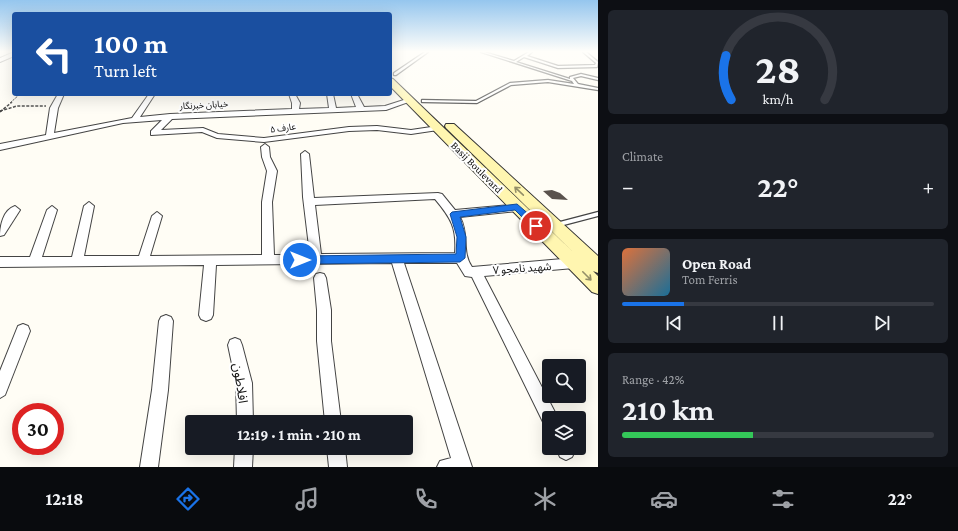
<!DOCTYPE html>
<meta charset="utf-8">
<style>
body{margin:0;font-family:"Crimson Pro","Noto Sans Arabic",serif;background:#20242c;color:#f1f3f6;height:100vh;display:flex;flex-direction:column;font-size:15px;white-space:nowrap}
*{box-sizing:border-box;margin:0}
p{font-size:13px;color:#9ea1a6}
.icon{flex:none;width:22px;height:22px;fill:none;stroke:currentColor;stroke-width:2;stroke-linecap:round;stroke-linejoin:round}
.map{position:relative;flex:1;overflow:hidden}
.sheet{display:flex;flex-direction:column;gap:10px;padding:10px;background:#0d0f14;width:360px}
.sheet>*{flex:none}
.hud{position:absolute;left:12px;top:12px;width:380px;height:84px;border-radius:4px;box-shadow:0 4px 16px #0002;background:#1a4fa0;color:#fff;overflow:hidden}
.buttons{position:absolute;left:542px;top:359px;display:grid;gap:8px}
.buttons a{display:grid;place-items:center;width:44px;height:44px;border-radius:4px;background:#171b24;box-shadow:0 4px 16px #0002;font-size:20px}
.speed{position:absolute;left:12px;top:403px;display:flex;gap:8px;font-size:20px;font-weight:700;text-align:center}
.speed>*{display:grid;place-content:center;width:52px;height:52px;border-radius:50%;background:#171b24;box-shadow:0 4px 16px #0002;line-height:1}
.speed .limit{border:6px solid #d22;background:#fff;color:#111}
.pin{position:absolute;display:grid;place-items:center;width:34px;height:34px;color:#fff;margin:-17px;border:2px solid #fff;border-radius:50%;box-shadow:0 1px 4px #0007}
.me{position:absolute;width:44px;margin:-22px;rotate:90deg;stroke-linejoin:round;filter:drop-shadow(0 0 3px #0008)}
.turn{display:flex;align-items:center;gap:14px;height:84px;padding:0 16px;font-size:18px}
.turn .icon{width:52px;height:52px;stroke-width:2.5}
.turn b{display:block;font-size:28px;line-height:34px}
.big{font-size:30px;font-weight:700;line-height:1.1}
.sheet .widget{flex:1;display:flex;flex-direction:column;justify-content:center;gap:6px;min-width:0;padding:0 14px;border-radius:6px;background:#20242c}
.sheet .dial{align-items:center;gap:0}
.dial svg{height:104px;overflow:visible;fill:none;stroke:#363941;stroke-width:7;stroke-linecap:round;text-anchor:middle}
.dial text{fill:#f1f3f6;stroke:none}
.song{display:flex;align-items:center;gap:12px}
.cover{width:48px;height:48px;border-radius:6px;background:linear-gradient(135deg,hsl(20 70% 55%),hsl(200 70% 35%))}
.played{height:4px;border-radius:2px;background:linear-gradient(90deg,#1a73e8 20%,#363941 20%)}
.keys{display:flex;justify-content:space-around;direction:ltr}
.heat{display:flex;justify-content:space-between;align-items:center;font-size:22px;direction:ltr}
.charge{height:6px;border-radius:3px;background:linear-gradient(90deg,#34c759 42%,#363941 0)}
.trip{position:absolute;left:185px;top:415px;width:228px;height:40px;border-radius:4px;background:#171b24;box-shadow:0 4px 16px #0002;font-weight:700;line-height:40px;text-align:center}
.dock{display:flex;height:64px;justify-content:space-around;align-items:center;background:#090b0e;color:#9ea1a6}
.dock .icon{width:28px;height:28px}
.dock .selected{color:#1a73e8}
.dock b{font-size:18px;color:#f1f3f6}
main{display:flex;flex:1;min-height:0}
.map>svg:first-child{display:block}
</style>
<main>
<div class="map">
<svg width="598" height="467" viewBox="0 0 598 467">
<rect width="100%" height="100%" fill="#fffdf5"/>
<!-- building -->
<path fill="#5a524d" d="M552,190L560,193L568,200L552,199L543,191Z"/>
<g fill="none" stroke-linecap="round" stroke-linejoin="round">
<!-- lane casing -->
<g stroke="#444" stroke-width="2.5">
<g id="lane">
<path d="M425,52H428L396,75H394V73Z"/>
<path d="M481,52H484L514,61L529,52H532L527,56L558,66L595,65L596,63L583,52H586L598,62L597,67L558,68L524,57L516,62L570,79V77L581,74L598,78V80L581,76L573,78L578,84L598,88V90L548,82L511,85L477,103L422,102V100H423L476,101L510,83L548,80L574,84L572,81Z"/>
<path d="M598,212V216L556,227L553,225L556,223Z"/>
</g>
</g>
<!-- street casing -->
<g stroke="#444" stroke-width="2">
<g id="street">
<path d="M14,52V56L0,62V58Z"/>
<path d="M58,94H64L58,108L54,133L132,118L149,94H155L140,117L170,114L292,109V103L289,94H295L300,103L299,109L329,108L327,94H333L336,108L356,107L351,94H357L364,107L385,106L410,98L414,100L386,110L172,119L161,130L203,128L218,134L264,138L349,127L377,126L411,130L438,126L442,128L438,130L411,134L377,130L349,131L264,142L217,138L202,132L151,135V131L162,120L123,123L0,150V144L46,135L50,108Z"/>
<path d="M265,144L269,147L270,157L277,171L272,202L274,255H310L303,197L301,154L305,151L309,154L314,198L438,193L442,194L455,210L521,204L522,207L521,210L517,211L460,217C470,236 461,251 472,267L574,258L578,260L580,263L578,266L574,268L484,276L558,418H549V426L544,424L472,277L465,276L457,263H404L472,467H437L440,461L451,458L392,263L216,265L213,315L211,319L206,321L201,319L199,315L204,265L0,267V257H30L47,210L52,206L57,210L42,257H72L84,206L89,202L94,206L84,256H139L152,216L157,212L162,216L150,256L262,255V202L267,171L262,157L261,147ZM435,199C451,218 457,228 455,253L321,254L315,205Z"/>
<path d="M15,206L20,210L4,235L0,236C0,226 3,210 15,206Z"/>
<path d="M320,273L324,274L326,278L331,310V341L341,422H325L317,341V310L314,278L316,274Z"/>
<path d="M166,315L171,317L173,321L168,390L158,467H140L152,390L159,321L161,317Z"/>
<path d="M23,324L28,326L30,331L5,395L0,398V371L18,326Z"/>
<path d="M235,338L240,340L242,345L252,383L253,422H237L236,383L228,345L230,340Z"/>
<path d="M235,448H253L252,467H234Z"/>
<path d="M327,448H345L347,467H329Z"/>
<path d="M556,448H574L575,451L572,457L566,460L560,457Z"/>
</g>
</g>
<!-- secondary casing -->
<g stroke="#333" stroke-width="2">
<path id="secondary" d="M390,78L393,79L573,252L446,128L445,126L446,124H454L598,256V273L593,271L598,276V294L592,292L390,86Z"/>
</g>
<!-- path-far1 -->
<path stroke="#333" stroke-width="1" stroke-dasharray="2.5 1" stroke-linecap="butt" d="M10,103L20,94"/>
<!-- path -->
<g stroke="#333" stroke-width="1.5" stroke-dasharray="3 1.5" stroke-linecap="butt">
<path d="M0,111L17,106H46"/>
<path d="M0,112L12,102"/>
</g>
<!-- lane -->
<use href="#lane" fill="#fff" fill-rule="evenodd"/>
<!-- street -->
<use href="#street" fill="#fff" fill-rule="evenodd"/>
<!-- secondary -->
<use href="#secondary" fill="#fff6b0" fill-rule="evenodd"/>
</g>
<!-- one-way arrows -->
<defs><path id="oneway-shaft" d="M-6 0H5M1.5-3L5.5 0L1.5 3" fill="none" stroke-width="1.6" stroke-linecap="round" stroke-linejoin="round"/></defs>
<g stroke="#948f68">
<use href="#oneway-shaft" transform="translate(519 191) rotate(-137)"/>
<use href="#oneway-shaft" transform="translate(587 276) rotate(45)"/>
</g>
<!-- sky -->
<linearGradient id="sky" x2="0" y2="1"><stop stop-color="#95c6ee"/><stop offset="0.44" stop-color="#fffefa"/><stop offset="1" stop-color="#fffefa" stop-opacity="0"/></linearGradient>
<rect width="598" height="117" fill="url(#sky)"/>
<!-- route -->
<path fill="#1a73e8" stroke="#114b97" d="M517,204L539,223V228H533L515,210L460,217L466,237L465,258L460,262L300,264L295,260L300,256L456,254L457,237L450,214L452,212Z"/>
<g text-anchor="middle" stroke-width="4" stroke-linejoin="round" paint-order="stroke">
<!-- far-street labels -->
<g font-size="9" fill="#111" stroke="#fff">
<text transform="translate(204 105) rotate(-3)" y="3">خیابان خبرنگار</text>
<text transform="translate(283 128) rotate(-8)" y="3">عارف ۵</text>
</g>
<!-- street labels -->
<g font-size="11" fill="#111" stroke="#fff">
<text transform="translate(477 167) rotate(45)" y="4">Basij Boulevard</text>
<text transform="translate(522 268) rotate(-4)" y="4">شهید نامجو ۷</text>
</g>
<!-- near-street labels -->
<g font-size="13" fill="#111" stroke="#fff">
<text transform="translate(241 383) rotate(82)" y="5">افلاطون</text>
</g>
</g>
</svg>
<div class="buttons">
<a><svg class="icon" aria-label="search" viewBox="0 0 24 24"><circle cx="10" cy="10" r="6"/><path d="M15 15l6 6"/></svg></a>
<a><svg class="icon" aria-label="layers" viewBox="0 0 24 24"><path d="M12 4l9 5-9 5-9-5zM3 14l9 5 9-5"/></svg></a>
</div>
<div class="speed"><div class="limit">30</div></div>
<div class="pin" style="left:536px;top:226px;background:#d93025"><svg class="icon" aria-label="arrive" viewBox="0 0 24 24"><path d="M6 21V4h12l-3 4 3 4H6"/></svg></div>
<svg class="me" style="left:300px;top:260px" viewBox="-20 -20 40 40"><circle r="17" fill="#1a73e8" stroke="#fff" stroke-width="3"/><path d="M0-11L8 9 0 5-8 9z" fill="#fff"/></svg>
<div class="trip">12:19 · 1 min · 210 m</div>
<div class="hud">
<div class="turn"><svg class="icon" aria-label="left" viewBox="0 0 24 24"><path d="M17 20v-9H6M10 6l-5 5 5 5"/></svg><div><b>100 m</b>Turn left</div></div>
</div>
</div>
<section class="sheet">
<div class="widget dial"><svg viewBox="0 0 100 80">
<path d="M14 69A42 42 0 1 1 86 69"/>
<path d="M14 69A42 42 0 0 1 10 35" stroke="#1a73e8"/>
<text x="50" y="56" font-size="32" font-weight="700">28</text>
<text x="50" y="72" font-size="11">km/h</text>
</svg></div>
<div class="widget"><p>Climate</p>
<div class="heat"><a>−</a><b class="big">22°</b><a>+</a></div>
</div>
<div class="widget">
<div class="song"><i class="cover"></i><div><b>Open Road</b><p>Tom Ferris</p></div></div>
<div class="played"></div>
<div class="keys"><svg class="icon" aria-label="previous" viewBox="0 0 24 24"><path d="M18 5L8 12l10 7zM5 5v14"/></svg><svg class="icon" aria-label="pause" viewBox="0 0 24 24"><path d="M8 5v14M16 5v14"/></svg><svg class="icon" aria-label="next" viewBox="0 0 24 24"><path d="M6 5l10 7-10 7zM19 5v14"/></svg></div>
</div>
<div class="widget"><p>Range · 42%</p><b class="big">210 km</b><div class="charge"></div></div>
</section>
</main>
<nav class="dock">
<b>12:18</b>
<svg class="icon selected" aria-label="directions" viewBox="0 0 24 24"><path d="M12 3l9 9-9 9-9-9zM9 14v-3h6M13 9l2 2-2 2"/></svg>
<svg class="icon" aria-label="music" viewBox="0 0 24 24"><path d="M9 18V5l10-2v13"/><circle cx="6" cy="18" r="3"/><circle cx="16" cy="16" r="3"/></svg>
<svg class="icon" aria-label="phone" viewBox="0 0 24 24"><path d="M5 4h4l2 5-3 2q2 4 5 5l2-3 5 2v4C11 20 4 13 5 4z"/></svg>
<svg class="icon" aria-label="climate" viewBox="0 0 24 24"><path d="M12 3v18M4 7l16 10M4 17L20 7"/></svg>
<svg class="icon" aria-label="car" viewBox="0 0 24 24"><path d="M5 17H2v-5l4-1 3-4h7l3 4 3 1v5h-3M9 17h6M6 11h13"/><circle cx="7" cy="17" r="2"/><circle cx="17" cy="17" r="2"/></svg>
<svg class="icon" aria-label="filters" viewBox="0 0 24 24"><path d="M4 7h16M4 17h16"/><circle cx="9" cy="7" r="2"/><circle cx="15" cy="17" r="2"/></svg>
<b>22°</b>
</nav>
